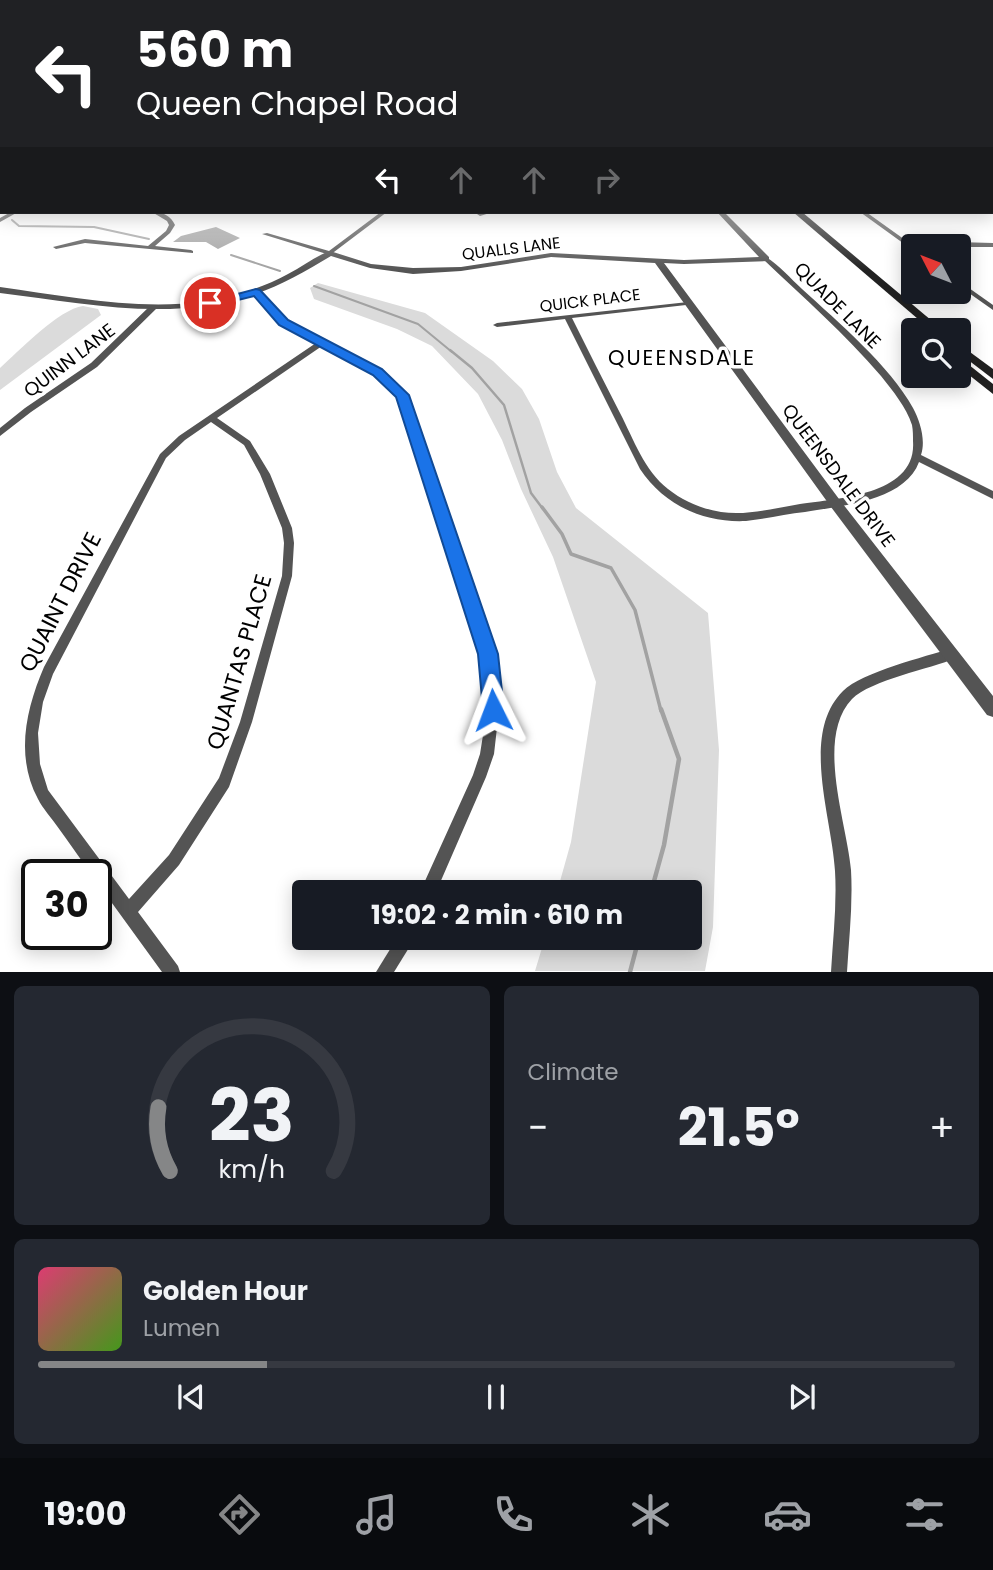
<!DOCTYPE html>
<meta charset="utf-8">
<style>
body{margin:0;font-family:Poppins,sans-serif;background:#242831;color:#f1f3f6;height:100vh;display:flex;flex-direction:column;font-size:26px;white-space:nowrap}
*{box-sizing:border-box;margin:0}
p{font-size:23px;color:#9ea1a6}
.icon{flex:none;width:38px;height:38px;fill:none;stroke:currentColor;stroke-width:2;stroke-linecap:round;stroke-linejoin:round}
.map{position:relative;height:972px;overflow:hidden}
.panel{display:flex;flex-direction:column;gap:14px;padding:14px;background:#0d0f14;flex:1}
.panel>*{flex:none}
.hud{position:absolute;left:0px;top:0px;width:994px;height:214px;box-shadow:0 4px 18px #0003;background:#202124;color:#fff;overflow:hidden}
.needle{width:46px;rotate:312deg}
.controls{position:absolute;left:901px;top:234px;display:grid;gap:14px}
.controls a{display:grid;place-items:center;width:70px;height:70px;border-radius:7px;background:#171b24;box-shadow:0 4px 18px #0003;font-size:35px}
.speed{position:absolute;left:21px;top:859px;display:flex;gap:14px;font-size:35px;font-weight:700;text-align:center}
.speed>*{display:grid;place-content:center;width:91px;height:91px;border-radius:50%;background:#171b24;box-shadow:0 4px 18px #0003;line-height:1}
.speed .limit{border:4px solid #111;border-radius:10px;background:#fff;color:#111}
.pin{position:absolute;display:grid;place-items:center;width:60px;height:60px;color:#fff;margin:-30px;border:4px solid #fff;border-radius:50%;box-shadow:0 2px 7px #0007}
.me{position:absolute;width:77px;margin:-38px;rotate:357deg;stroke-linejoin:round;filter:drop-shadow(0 0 5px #0008)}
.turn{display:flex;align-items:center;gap:24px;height:147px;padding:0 21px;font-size:32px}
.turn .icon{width:91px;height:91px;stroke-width:2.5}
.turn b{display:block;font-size:49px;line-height:60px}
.lanes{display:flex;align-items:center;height:66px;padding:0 21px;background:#0003;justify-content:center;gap:35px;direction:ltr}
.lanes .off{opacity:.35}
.big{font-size:52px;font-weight:700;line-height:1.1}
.panel .widget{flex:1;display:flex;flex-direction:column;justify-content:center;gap:10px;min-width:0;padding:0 24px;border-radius:10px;background:#242831}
.panel .dial{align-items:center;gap:0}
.dial svg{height:182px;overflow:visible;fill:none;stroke:#363941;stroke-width:7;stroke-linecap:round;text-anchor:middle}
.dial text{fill:#f1f3f6;stroke:none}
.song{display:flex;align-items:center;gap:21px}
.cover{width:84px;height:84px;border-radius:10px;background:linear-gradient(135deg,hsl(340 70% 55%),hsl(100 70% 35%))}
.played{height:7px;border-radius:4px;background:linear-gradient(90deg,#858687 25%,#363941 25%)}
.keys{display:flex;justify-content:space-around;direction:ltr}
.heat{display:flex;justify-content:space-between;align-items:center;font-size:38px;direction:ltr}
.panel .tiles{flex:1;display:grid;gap:14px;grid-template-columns:1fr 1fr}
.widget:last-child{grid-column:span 2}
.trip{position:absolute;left:292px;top:880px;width:410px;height:70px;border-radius:7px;background:#171b24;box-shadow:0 4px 18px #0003;font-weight:700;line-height:70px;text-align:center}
.dock{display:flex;height:112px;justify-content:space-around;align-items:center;background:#090b0e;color:#9ea1a6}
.dock .icon{width:49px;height:49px}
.dock .active{color:#858687}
.dock b{font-size:32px;color:#f1f3f6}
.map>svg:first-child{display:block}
</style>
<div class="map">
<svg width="993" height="972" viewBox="0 0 993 972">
<rect width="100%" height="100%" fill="#fff"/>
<!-- green -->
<g fill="#dbdbdb">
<path d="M318,283L425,313L493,361L522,389L539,419L557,472L576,508L708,613L719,750L713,927L705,971H535L545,938H690V892H557L571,842L596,682L553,557L521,489L502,440L478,394L432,346L397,329L314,299L310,288Z"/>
<path d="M83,306L98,309L101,315L0,390V368C19,351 59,309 83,306Z"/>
</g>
<!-- water -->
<path fill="#a2a2a2" d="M216,227L240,238L218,249L206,242H173L181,236Z"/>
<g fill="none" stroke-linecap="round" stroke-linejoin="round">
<!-- stream-far3 -->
<g stroke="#a2a2a2" stroke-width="2">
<path d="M12,220L19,226L94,227L149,239"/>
<path d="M231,255L280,271"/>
<path d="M314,286L418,324L452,352"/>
</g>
<!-- stream-far2 -->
<path stroke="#a2a2a2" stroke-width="2.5" d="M450,350L472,368L504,405L531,493L543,509"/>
<!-- stream-far1 -->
<path stroke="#a2a2a2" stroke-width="3.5" d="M542,507L562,534L571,554L611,568L635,610L661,711"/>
<!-- stream -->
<g stroke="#a2a2a2" stroke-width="4.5">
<path d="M651,892L664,845L679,759L661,709"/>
<path d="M630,972L639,938"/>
</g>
<!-- primary casing -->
<g stroke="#dbdbdb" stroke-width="3">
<path id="primary" d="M2,190V196L0,197V191Z"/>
</g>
<!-- minor -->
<g fill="#545454" fill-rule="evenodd">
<rect x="992" y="150" width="1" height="2"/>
<path d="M992,210L993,214L990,213L989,212H992Z"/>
<path d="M11,212H18L0,222V218Z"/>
<path d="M152,212C161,211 171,216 175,225L170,233L155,246L191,250L193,251V253L85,243L56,249L53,247L85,239L148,246L166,231L169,225L167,221Z"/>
<path d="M381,212H387L330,255L262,234L267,233L329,251Z"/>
<path d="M483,212H493L480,216L477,214Z"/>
<path d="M860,212H866L915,247H914V251Z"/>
<path d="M957,242L993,243V247H936Z"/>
<path d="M766,257C779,265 791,279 802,289C838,322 890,366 913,408C920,421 926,440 921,455L993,491V499L919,462C905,501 840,506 805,512C786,514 766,519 746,521C703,523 664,505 640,469L565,319L497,327L493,325L497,323L688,302L690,303L686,305L572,318C588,350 604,382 620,413C634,440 644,470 668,489C683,501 702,509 721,512C747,516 775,508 800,504C838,498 917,495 913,441C913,436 913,430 912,425C906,407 893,391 881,376C845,334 804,298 764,260L763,259Z"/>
<path d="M959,281L993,305V310L959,286Z"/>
<path d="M256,290L258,291L286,320L381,370L406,395L494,655L499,710L494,754L486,777L436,892H420L473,775L480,754L487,710L482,655L398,396L375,374L322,346L217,418L250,441L270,474L292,528L294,543L292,576L252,722L229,787L179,865L138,912L178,966L180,972H162L96,881V875H92C80,859 69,842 57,826C51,817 43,809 38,799C15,756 26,709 44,667L160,454L179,436L316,343L280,324L254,293L253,292ZM211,422L244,445L260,474L282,528L284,543L282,576L240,722L219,778L169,855L129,899L48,790L40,764L38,733L43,702L53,674L166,458L185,440Z"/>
<path d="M150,306H156L157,308L97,367L31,412L0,436V428L25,408L91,363Z"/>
<path d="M952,648L956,650L958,654L956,658C930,669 871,680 852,699C815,738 847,823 851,870C853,904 849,938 847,972H831C833,938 837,904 835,871C832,817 800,734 843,691C862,672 925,657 952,648Z"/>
<path d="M397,938H415L394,972H376Z"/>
</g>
<!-- tertiary -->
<g fill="#545454" fill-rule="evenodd">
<rect x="992" y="171" width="1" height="4"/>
<path d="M717,212H724L769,257V261L684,264L664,263L839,499L993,696V717L987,715L831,507L655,263L551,257L461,271L413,274L370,268L331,256C306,271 282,285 255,294C174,323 82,303 0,293V287C80,298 170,318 249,291C262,286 276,281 288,274C302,267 315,256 330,251L371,264L413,268L461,267L551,253L684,260L759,257Z"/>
</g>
<!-- secondary -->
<g fill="#212121" fill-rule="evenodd">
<path d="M793,212H802L944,331H932Z"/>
<path d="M959,344L993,369V379L959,353Z"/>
<path d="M959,357L993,384V394L959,367Z"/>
</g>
<!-- primary -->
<use href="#primary" fill="#000" fill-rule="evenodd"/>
</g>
<!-- sky -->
<linearGradient id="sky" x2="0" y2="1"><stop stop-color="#8cadcc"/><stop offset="0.5" stop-color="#fff"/><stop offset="1" stop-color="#fff" stop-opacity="0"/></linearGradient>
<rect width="993" height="271" fill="url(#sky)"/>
<!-- route -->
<path fill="#1a73e8" stroke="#114b97" stroke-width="2" d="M256,289L260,290L288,320L382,369L409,395L498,654L504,710L501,718L493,721L486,718L483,710L478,654L396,397L373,375L279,325L254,296L210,307L204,303Z"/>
<g text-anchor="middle" stroke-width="7" stroke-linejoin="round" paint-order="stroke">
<!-- far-street labels -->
<g font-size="16" fill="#000" stroke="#fff">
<text transform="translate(511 248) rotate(-7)" y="6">QUALLS LANE</text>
<text transform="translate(590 300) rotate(-7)" y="6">QUICK PLACE</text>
</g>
<!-- street labels -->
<g font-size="19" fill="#000" stroke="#fff">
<text transform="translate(838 305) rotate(45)" y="7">QUADE LANE</text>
<text transform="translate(69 360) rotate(-37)" y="7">QUINN LANE</text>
<text transform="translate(839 475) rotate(53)" y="7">QUEENSDALE DRIVE</text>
</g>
<!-- neighbourhood labels -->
<g font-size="21" letter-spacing="2" fill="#000" stroke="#fff">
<text x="682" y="365">QUEENSDALE</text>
</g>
<!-- near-street labels -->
<g font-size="23" fill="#000" stroke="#fff">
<text transform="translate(60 602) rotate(-63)" y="8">QUAINT DRIVE</text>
<text transform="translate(239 662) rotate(-74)" y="8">QUANTAS PLACE</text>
</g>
</g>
</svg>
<div class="controls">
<a><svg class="needle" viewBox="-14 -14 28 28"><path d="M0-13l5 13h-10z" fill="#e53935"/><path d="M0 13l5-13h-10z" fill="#9ea1a6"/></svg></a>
<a><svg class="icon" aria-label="search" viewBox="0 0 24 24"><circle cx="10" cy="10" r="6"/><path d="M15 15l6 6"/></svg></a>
</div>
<div class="speed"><div class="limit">30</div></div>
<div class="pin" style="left:210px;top:303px;background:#d93025"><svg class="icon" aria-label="arrive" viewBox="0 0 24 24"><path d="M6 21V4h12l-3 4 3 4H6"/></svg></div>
<svg class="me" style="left:493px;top:710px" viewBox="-20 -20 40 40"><path d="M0-17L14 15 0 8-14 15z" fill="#1a73e8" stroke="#fff" stroke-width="4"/></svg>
<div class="trip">19:02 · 2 min · 610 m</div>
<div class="hud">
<div class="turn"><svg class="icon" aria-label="left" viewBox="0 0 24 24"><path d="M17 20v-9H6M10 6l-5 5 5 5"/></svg><div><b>560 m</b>Queen Chapel Road</div></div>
<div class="lanes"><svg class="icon" aria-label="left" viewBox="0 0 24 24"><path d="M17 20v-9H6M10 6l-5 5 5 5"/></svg><svg class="icon off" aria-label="ahead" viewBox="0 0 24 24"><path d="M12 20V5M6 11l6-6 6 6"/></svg><svg class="icon off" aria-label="ahead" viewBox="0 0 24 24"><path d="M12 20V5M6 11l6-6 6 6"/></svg><svg class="icon off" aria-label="right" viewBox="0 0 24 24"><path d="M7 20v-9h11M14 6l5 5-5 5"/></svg></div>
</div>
</div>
<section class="panel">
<div class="tiles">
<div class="widget dial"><svg viewBox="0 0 100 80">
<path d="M14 69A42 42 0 1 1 86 69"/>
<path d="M14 69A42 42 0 0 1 9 41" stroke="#858687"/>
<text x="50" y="56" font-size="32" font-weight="700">23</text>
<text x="50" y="72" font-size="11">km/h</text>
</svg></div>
<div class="widget"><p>Climate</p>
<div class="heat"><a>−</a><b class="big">21.5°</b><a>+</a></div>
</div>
<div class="widget">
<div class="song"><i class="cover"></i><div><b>Golden Hour</b><p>Lumen</p></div></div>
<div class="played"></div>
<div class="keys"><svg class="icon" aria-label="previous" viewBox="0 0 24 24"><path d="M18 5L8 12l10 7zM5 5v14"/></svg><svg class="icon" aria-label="pause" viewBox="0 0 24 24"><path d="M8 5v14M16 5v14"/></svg><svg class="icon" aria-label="next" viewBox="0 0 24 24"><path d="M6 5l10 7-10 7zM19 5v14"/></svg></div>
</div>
</div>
</section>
<nav class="dock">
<b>19:00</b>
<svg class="icon active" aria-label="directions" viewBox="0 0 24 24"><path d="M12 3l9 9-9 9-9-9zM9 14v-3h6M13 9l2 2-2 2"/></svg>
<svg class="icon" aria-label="music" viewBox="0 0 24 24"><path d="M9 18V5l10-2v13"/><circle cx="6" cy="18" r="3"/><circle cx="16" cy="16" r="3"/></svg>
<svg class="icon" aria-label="phone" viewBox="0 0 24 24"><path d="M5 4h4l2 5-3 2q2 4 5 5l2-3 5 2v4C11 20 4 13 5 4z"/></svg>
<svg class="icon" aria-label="climate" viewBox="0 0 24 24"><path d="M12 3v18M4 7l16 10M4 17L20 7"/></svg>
<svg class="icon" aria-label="car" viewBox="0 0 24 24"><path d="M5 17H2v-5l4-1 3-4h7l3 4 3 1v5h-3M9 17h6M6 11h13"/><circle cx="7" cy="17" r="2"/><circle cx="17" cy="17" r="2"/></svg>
<svg class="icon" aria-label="filters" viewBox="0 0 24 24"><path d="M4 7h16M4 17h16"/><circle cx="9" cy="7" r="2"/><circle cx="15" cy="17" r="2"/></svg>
</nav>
